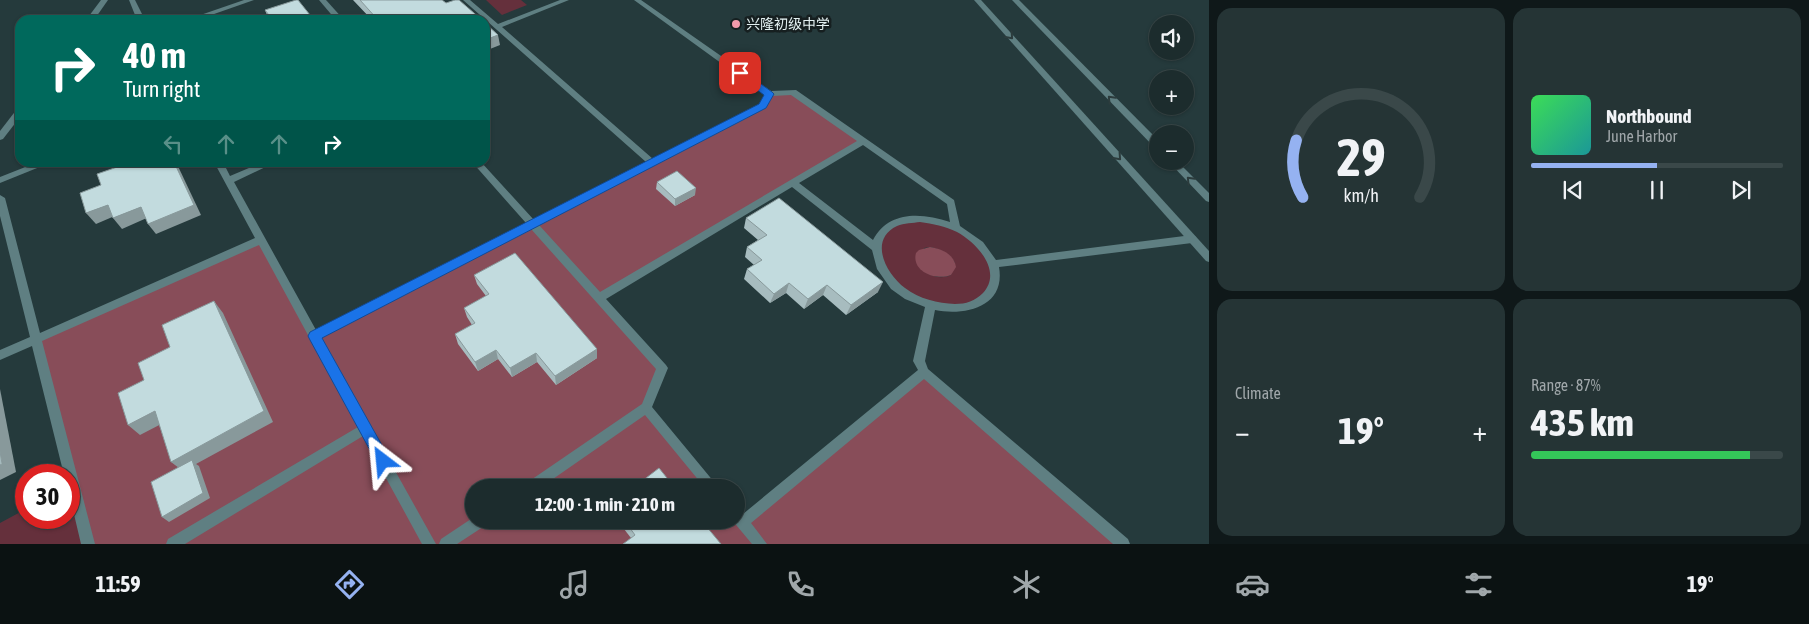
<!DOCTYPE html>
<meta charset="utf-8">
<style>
body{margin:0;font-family:"Asap Condensed","Noto Sans SC",sans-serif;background:#253435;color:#f1f3f6;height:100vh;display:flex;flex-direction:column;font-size:19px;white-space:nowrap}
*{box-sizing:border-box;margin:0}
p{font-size:16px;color:#a0a7aa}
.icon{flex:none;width:28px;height:28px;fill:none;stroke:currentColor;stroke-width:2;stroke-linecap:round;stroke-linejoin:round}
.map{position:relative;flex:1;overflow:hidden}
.sheet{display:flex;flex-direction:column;gap:8px;padding:8px;background:#0f1819;width:600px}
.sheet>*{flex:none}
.guide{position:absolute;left:15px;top:15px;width:475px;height:152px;border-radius:15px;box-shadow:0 1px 4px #0004,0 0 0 1px #3a4849;background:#00695c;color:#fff;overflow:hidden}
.buttons{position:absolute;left:1149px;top:15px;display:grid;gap:10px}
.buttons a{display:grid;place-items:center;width:45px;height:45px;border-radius:50%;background:#1c2c2d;box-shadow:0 1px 4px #0004,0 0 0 1px #3a4849;font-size:25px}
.speed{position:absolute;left:15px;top:464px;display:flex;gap:10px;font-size:25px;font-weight:700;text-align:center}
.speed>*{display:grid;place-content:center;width:65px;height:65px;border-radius:50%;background:#1c2c2d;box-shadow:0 1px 4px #0004,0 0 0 1px #3a4849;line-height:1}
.speed .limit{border:8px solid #d22;background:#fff;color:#111}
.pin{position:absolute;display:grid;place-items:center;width:42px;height:42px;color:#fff;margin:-21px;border-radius:10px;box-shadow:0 2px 8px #0006}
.me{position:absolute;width:55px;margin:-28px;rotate:331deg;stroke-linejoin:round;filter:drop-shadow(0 0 4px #0008)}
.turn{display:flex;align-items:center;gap:18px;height:105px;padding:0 25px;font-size:22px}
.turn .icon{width:65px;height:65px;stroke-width:2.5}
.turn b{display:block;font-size:35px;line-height:42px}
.lanes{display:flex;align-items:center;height:48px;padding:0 25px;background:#0003;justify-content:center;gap:25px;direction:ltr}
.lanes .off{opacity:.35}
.big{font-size:38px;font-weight:700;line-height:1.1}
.sheet .tile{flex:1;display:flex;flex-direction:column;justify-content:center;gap:8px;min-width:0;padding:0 18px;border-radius:15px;background:#253435}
.sheet .dial{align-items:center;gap:0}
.dial svg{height:130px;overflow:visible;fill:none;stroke:#3a4849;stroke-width:7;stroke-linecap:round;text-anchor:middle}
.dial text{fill:#f1f3f6;stroke:none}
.song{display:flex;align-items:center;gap:15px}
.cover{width:60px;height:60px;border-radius:8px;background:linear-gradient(135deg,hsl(130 70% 55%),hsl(180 70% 35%))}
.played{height:5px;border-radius:2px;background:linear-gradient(90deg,#95b2f1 50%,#3a4849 50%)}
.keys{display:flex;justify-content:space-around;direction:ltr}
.heat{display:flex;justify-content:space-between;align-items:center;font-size:28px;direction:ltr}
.charge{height:8px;border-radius:4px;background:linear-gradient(90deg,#34c759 87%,#3a4849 0)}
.sheet .tiles{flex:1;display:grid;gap:8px;grid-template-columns:repeat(2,1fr)}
.trip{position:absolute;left:465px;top:479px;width:280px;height:50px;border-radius:25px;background:#1c2c2d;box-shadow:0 1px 4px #0004,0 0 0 1px #3a4849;font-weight:700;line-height:50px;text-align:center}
.dock{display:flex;height:80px;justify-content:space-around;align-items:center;background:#0b1212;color:#a0a7aa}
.dock .icon{width:35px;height:35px}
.dock .active{color:#95b2f1}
.dock b{font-size:22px;color:#f1f3f6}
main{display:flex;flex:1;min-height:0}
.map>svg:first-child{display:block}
</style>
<main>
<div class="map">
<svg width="1209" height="544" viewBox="0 0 1209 544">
<rect width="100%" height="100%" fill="#253a3c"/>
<!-- green -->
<g fill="#65303c" fill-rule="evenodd">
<path d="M486,0H521L527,5L502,15Z"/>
<path d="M920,219L956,227L986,250L996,279L980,303L942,307L902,291L878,263L880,236L889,226ZM930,247C940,249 950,253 955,263L951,275C940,280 928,276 919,267L924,248Z"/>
<path d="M72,485L87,544H0V523L26,509V518H69V487Z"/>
</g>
<!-- forest -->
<g fill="#884d59">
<path d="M793,92L863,141L599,298L662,368L646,409L712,487L474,488V520H736L742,523L924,372L1123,544H88L34,339L261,240L314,336L763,106L769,94Z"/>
<path d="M930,247C942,249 954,254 956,267L951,275C937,281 911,272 916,253L919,250Z"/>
</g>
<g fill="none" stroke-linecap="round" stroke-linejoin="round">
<!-- minor -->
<g fill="#5f7f82" fill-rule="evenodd">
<path d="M101,0H108L94,20H86Z"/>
<path d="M129,0H135L145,20H137Z"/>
<path d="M244,0H254L197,20H186Z"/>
<path d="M319,0H326L344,20H336Z"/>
<path d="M463,0H470L498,24L560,0H569L502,27L653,159L760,104L765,95L634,0H641L771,91L796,90L954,200L960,226L983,242L996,260L1192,235L1195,236L1197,239L1195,242L1192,243L999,267C1006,307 965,316 935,310L925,361L928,369L1128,539L1130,544H1113L924,379L751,523L767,544H752L732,520H736V509L743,514L918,370L913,361L925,307L905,299L891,289L877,269L872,250L792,187L606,299L666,365L668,368L652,407L719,488H705L645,415L540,488H523L525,484L642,404L656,369L531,229L321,338L436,544H422L363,436L185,544H166L168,539L358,427L259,245L42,341L95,544H81L69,493V475H64L32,346L0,360V350L30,337L0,216V195L5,198L40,333L255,238L214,162H223L230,176L263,162H276L234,182L316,330L526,223L472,162H481L534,220L646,162ZM791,95L857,141L600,292L539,225L766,108L772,96ZM863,145L947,204L950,222C922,213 889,210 873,240L799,183ZM920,222C933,224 945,226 957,232C977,243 1003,271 983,293C975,301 966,304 955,304C938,303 919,299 905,288C886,274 868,240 897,226C904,223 913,223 920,222Z"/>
<path d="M20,108V117L3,139L0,140V131L17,109Z"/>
<path d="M38,162H52L0,183V177Z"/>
<path d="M474,517V520H487L486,525L457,544H439L441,539Z"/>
</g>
<!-- tertiary -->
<g fill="#5f7f82" fill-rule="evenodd">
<path d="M974,0H981L1209,251V262L1206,261Z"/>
<path d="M1012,0H1019L1158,140V149L1155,148Z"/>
<path d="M1168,161H1177L1209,193V202L1206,201Z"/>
</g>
</g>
<!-- wall -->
<g fill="#a7bcbf">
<path d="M353,0H442L446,3L482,20H372Z"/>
<path d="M265,10L314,20H269Z"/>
<path d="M657,182L695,195L675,206L656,189Z"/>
<path d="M746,218L878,292L846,315L823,295L804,309L786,293L770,303L744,279L747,269L754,265L745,257L747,247L758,240L744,228Z"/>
<path d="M474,275L597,358L556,385L537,362L512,377L498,359L478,371L458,344L455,334L472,325L467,317L464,308L486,296L477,284Z"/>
<path d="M617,520H701L631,538Z"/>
</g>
<!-- shaded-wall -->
<g fill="#88999b">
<path d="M498,35L500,45L485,51V40Z"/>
<path d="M174,162H176L201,215L156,234L148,224Z"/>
<path d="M696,188L695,195L675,206V199Z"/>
<path d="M108,205L117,215L96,224L86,213Z"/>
<path d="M141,207L149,217L122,229L113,218Z"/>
<path d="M883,282L878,292L846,315L851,305Z"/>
<path d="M789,283L786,293L770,303L774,294Z"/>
<path d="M827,285L823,295L804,309L808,299Z"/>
<path d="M214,301L223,313L273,422L196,464L199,466L210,498L169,522L162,517L183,471L171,462Z"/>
<path d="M597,349V358L556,385L555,376Z"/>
<path d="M496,350L498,359L478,371L475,362Z"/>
<path d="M536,353L537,362L512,377L510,368Z"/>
<path d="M0,389L16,472L0,480Z"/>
<path d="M155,411L167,421L140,435L128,425Z"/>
</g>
<!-- building -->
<g fill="#c2dbde" stroke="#88999b">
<path d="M296,0H298L314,20H270L272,19L265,10Z"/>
<path d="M360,0H442L446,3L455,0H459L482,20H378Z"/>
<path d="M485,23L498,35L485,40Z"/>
<path d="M122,162H174L194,205L148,224L141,207L113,218L108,205L86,213L80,193L101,185L97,174L123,165Z"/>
<path d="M677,171L696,188L675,199L657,182Z"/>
<path d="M779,198L883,282L851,305L827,285L808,299L789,283L774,294L747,269L762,260L747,247L767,235L746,218Z"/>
<path d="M515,253L597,349L555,376L536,353L510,368L496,350L475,362L455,334L475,323L464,308L489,294L474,275Z"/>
<path d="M214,301L264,411L171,462L155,411L128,425L118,393L144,380L138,363L170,347L162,325Z"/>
<path d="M0,451L2,464L0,465Z"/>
<path d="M192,460L203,493L162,517L151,482Z"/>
<path d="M659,468L675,488H633Z"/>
<path d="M624,520H701L721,544H623L635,535Z"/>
</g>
<!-- one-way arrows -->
<defs><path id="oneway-chevron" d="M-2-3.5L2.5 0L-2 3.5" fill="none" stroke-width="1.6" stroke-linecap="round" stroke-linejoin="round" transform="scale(1.25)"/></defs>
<g stroke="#2c3c3d">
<use href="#oneway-chevron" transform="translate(1010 36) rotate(48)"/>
<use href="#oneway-chevron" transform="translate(1111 99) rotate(-134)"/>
<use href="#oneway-chevron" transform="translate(1118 157) rotate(48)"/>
<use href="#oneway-chevron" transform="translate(1190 180) rotate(-134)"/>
</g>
<!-- route -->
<path fill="#1a73e8" stroke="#114b97" d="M737,71H743L772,92L774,94L766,108L322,338L388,456L390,461L388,465L383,467L378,465L310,340L308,336L310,332L759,104L764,95L737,75Z"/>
<!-- markers -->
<circle fill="#f39aab" stroke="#161f20" stroke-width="2" cx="736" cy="24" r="5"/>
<g text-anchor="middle" stroke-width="5" stroke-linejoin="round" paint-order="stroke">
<!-- far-poi labels -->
<g font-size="14" fill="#e4f1f2" stroke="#161f20" text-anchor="start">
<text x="746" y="29">兴隆初级中学</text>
</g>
</g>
</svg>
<div class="buttons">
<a><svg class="icon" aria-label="sound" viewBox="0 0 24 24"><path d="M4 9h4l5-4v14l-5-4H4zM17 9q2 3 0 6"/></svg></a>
<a>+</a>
<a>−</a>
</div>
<div class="speed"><div class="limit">30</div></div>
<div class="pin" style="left:740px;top:73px;background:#d93025"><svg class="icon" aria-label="arrive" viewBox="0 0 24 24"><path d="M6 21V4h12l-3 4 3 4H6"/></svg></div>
<svg class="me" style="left:383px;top:461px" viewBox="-20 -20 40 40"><path d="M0-17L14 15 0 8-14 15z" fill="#1a73e8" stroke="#fff" stroke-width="4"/></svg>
<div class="trip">12:00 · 1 min · 210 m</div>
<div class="guide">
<div class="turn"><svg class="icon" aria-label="right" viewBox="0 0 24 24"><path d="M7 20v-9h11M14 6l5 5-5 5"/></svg><div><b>40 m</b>Turn right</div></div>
<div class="lanes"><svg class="icon off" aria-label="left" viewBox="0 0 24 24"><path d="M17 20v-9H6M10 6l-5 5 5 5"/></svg><svg class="icon off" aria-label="ahead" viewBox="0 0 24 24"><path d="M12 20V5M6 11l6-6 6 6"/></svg><svg class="icon off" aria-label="ahead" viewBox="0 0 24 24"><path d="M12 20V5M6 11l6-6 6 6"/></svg><svg class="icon" aria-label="right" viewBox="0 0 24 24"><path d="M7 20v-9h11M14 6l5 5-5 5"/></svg></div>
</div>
</div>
<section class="sheet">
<div class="tiles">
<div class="tile dial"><svg viewBox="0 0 100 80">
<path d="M14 69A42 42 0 1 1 86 69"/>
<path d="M14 69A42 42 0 0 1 10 34" stroke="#95b2f1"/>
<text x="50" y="56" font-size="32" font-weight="700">29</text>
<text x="50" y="72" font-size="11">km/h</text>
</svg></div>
<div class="tile">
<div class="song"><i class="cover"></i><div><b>Northbound</b><p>June Harbor</p></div></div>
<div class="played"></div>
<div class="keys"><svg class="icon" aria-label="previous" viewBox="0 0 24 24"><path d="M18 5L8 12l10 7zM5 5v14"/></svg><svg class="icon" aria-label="pause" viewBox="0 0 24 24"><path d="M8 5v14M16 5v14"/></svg><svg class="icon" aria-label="next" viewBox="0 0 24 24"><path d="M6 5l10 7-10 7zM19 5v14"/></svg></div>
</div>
<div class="tile"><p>Climate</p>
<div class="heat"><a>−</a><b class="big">19°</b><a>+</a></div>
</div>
<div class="tile"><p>Range · 87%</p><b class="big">435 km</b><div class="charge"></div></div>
</div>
</section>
</main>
<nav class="dock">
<b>11:59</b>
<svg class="icon active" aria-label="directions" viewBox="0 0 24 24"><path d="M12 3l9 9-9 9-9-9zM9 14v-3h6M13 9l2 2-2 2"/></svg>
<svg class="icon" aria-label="music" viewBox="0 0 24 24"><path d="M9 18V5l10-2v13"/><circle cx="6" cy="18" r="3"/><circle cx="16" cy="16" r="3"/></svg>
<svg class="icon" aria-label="phone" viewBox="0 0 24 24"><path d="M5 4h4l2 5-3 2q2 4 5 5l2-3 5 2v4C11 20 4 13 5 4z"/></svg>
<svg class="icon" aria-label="climate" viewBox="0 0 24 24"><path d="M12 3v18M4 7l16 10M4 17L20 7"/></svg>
<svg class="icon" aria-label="car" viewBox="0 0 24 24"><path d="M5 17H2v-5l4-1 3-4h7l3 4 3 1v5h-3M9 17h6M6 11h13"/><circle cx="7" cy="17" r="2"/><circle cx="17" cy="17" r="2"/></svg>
<svg class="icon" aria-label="filters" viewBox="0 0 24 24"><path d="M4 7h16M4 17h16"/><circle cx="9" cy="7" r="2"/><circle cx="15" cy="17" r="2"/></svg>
<b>19°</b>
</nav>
